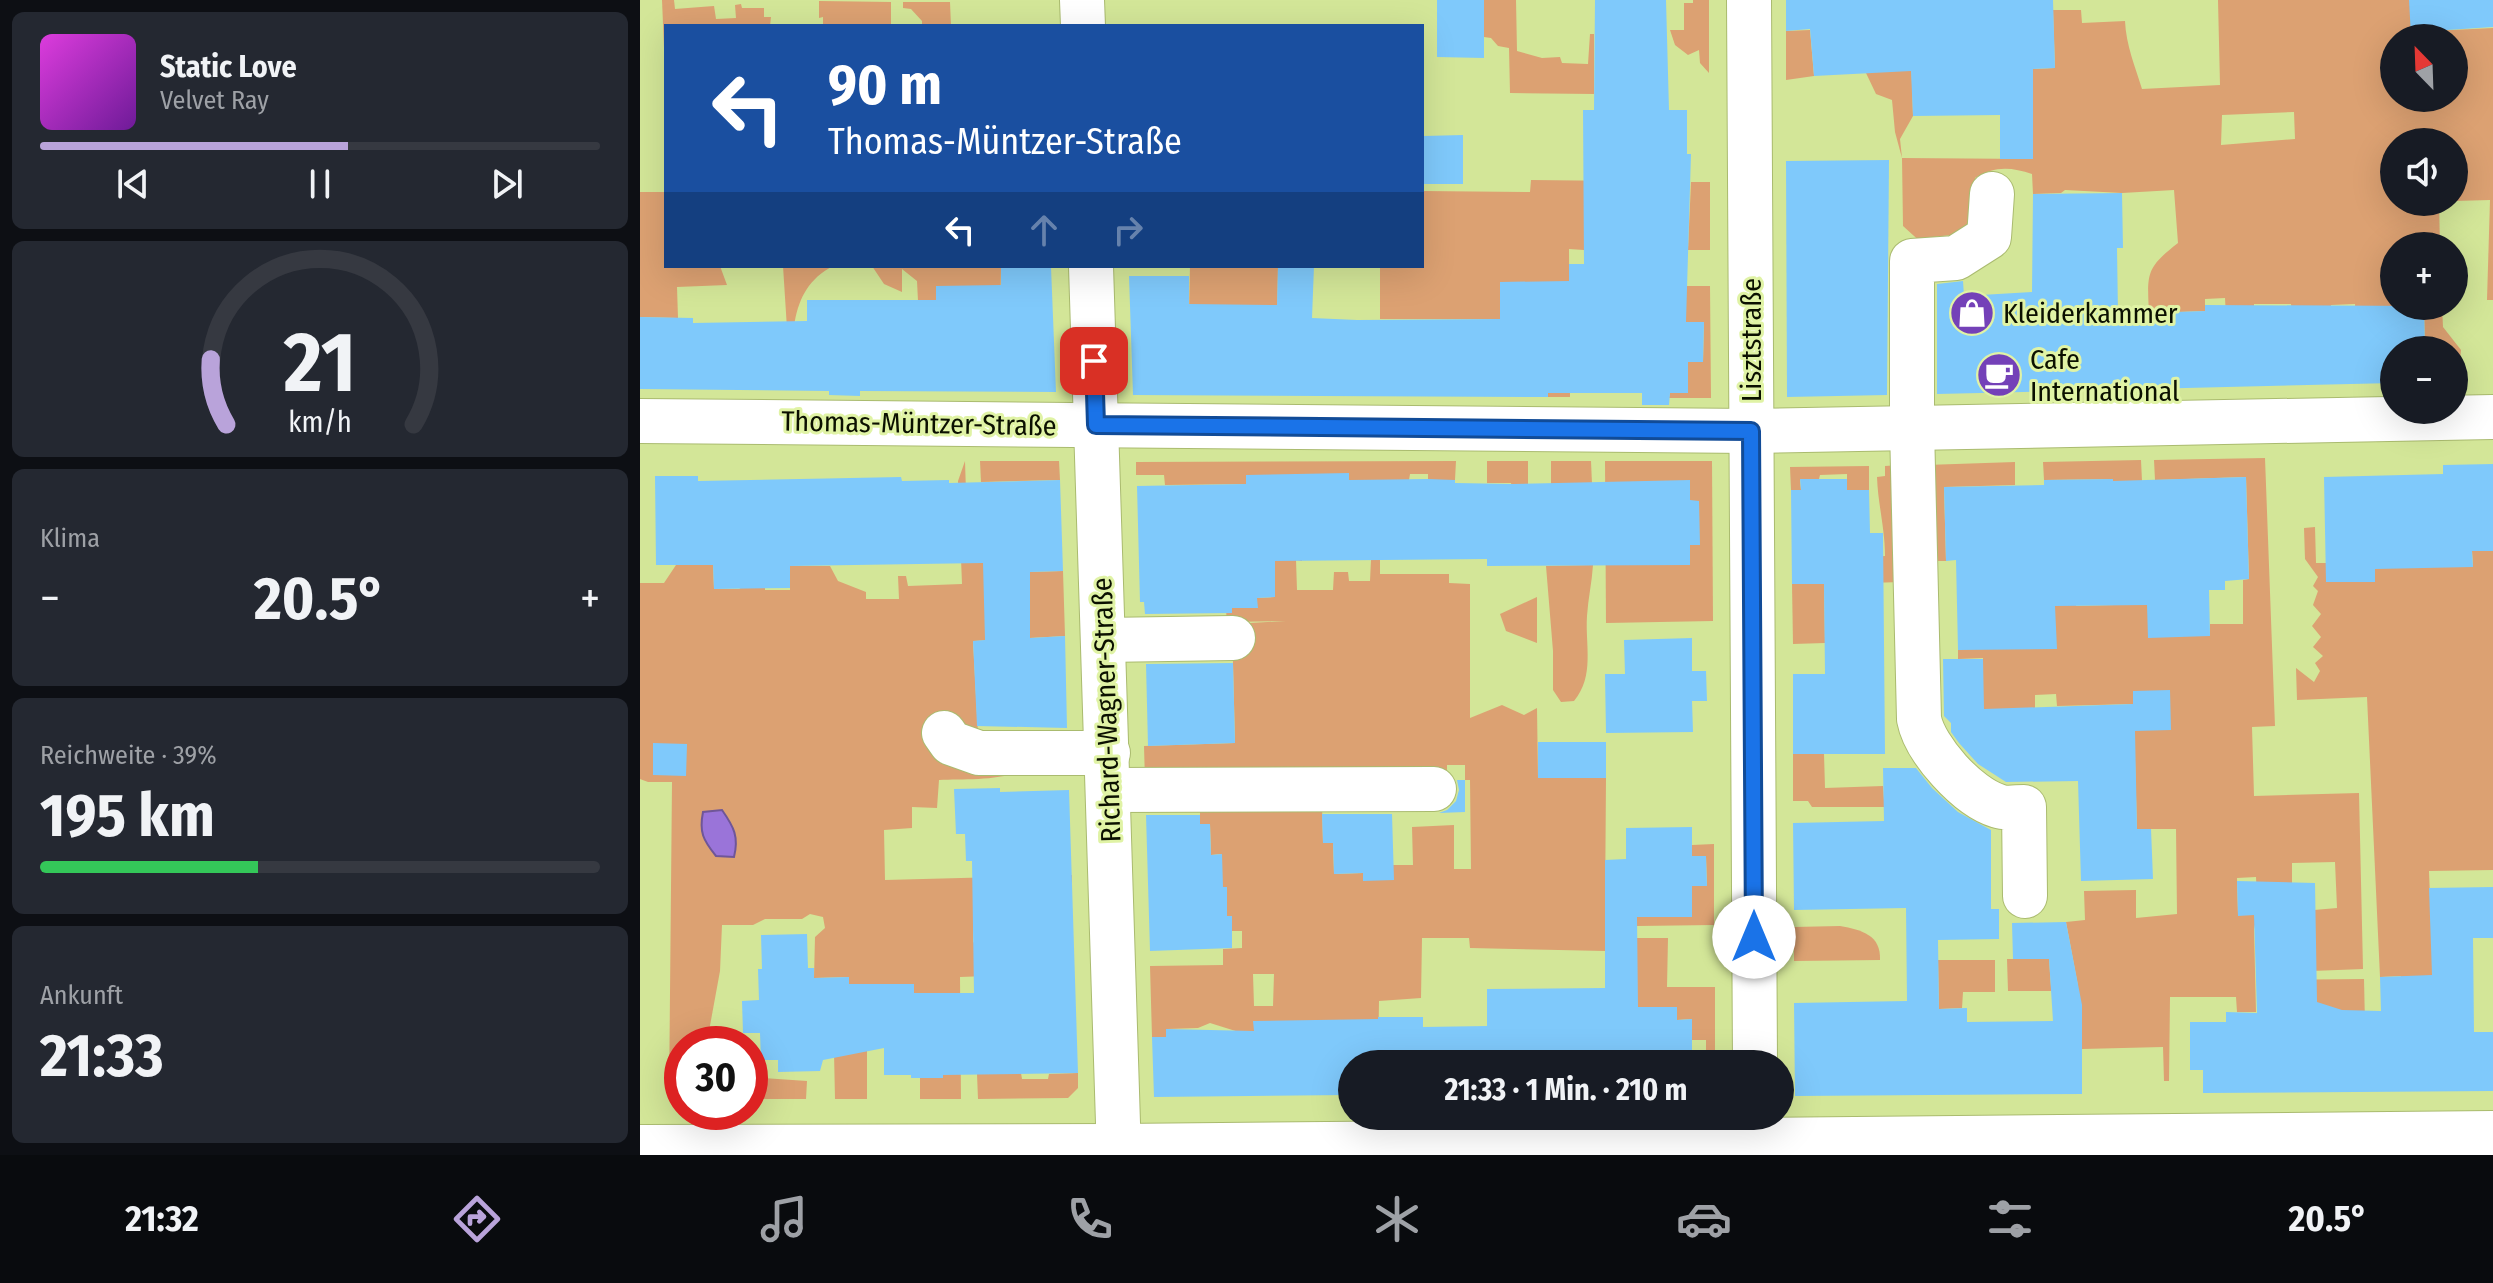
<!DOCTYPE html>
<html lang="de">
<meta charset="utf-8">
<style>
body{margin:0;font-family:"Fira Sans Condensed",sans-serif;background:#242831;color:#f1f3f6;height:100vh;display:flex;flex-direction:column;font-size:30px;white-space:nowrap}
*{box-sizing:border-box;margin:0}
p{font-size:26px;color:#9ea1a6}
.icon{flex:none;width:44px;height:44px;fill:none;stroke:currentColor;stroke-width:2;stroke-linecap:round;stroke-linejoin:round}
.map{position:relative;flex:1;overflow:hidden}
.details{display:flex;flex-direction:column;gap:12px;padding:12px;background:#0d0f14;width:640px}
.details>*{flex:none}
.banner{position:absolute;left:24px;top:24px;width:760px;height:244px;border-radius:0px;box-shadow:0 8px 32px #0002;background:#1a4fa0;color:#fff;overflow:hidden}
.needle{width:52px;rotate:337deg}
.tools{position:absolute;left:1740px;top:24px;display:grid;gap:16px}
.tools a{display:grid;place-items:center;width:88px;height:88px;border-radius:50%;background:#171b24;box-shadow:0 8px 32px #0002;font-size:40px}
.speed{position:absolute;left:24px;top:1026px;display:flex;gap:16px;font-size:40px;font-weight:700;text-align:center}
.speed>*{display:grid;place-content:center;width:104px;height:104px;border-radius:50%;background:#171b24;box-shadow:0 8px 32px #0002;line-height:1}
.speed .limit{border:12px solid #d22;background:#fff;color:#111}
.pin{position:absolute;display:grid;place-items:center;width:68px;height:68px;color:#fff;margin:-34px;border-radius:16px;box-shadow:0 4px 12px #0006}
.me{position:absolute;width:88px;margin:-44px;rotate:0deg;stroke-linejoin:round;filter:drop-shadow(0 0 6px #0008)}
.turn{display:flex;align-items:center;gap:28px;height:168px;padding:0 32px;font-size:36px}
.turn .icon{width:104px;height:104px;stroke-width:2.5}
.turn b{display:block;font-size:56px;line-height:68px}
.lanes{display:flex;align-items:center;height:76px;padding:0 32px;background:#0003;justify-content:center;gap:40px;direction:ltr}
.lanes .off{opacity:.35}
.big{font-size:60px;font-weight:700;line-height:1.1}
.details .card{flex:1;display:flex;flex-direction:column;justify-content:center;gap:12px;min-width:0;padding:0 28px;border-radius:12px;background:#242831}
.details .dial{align-items:center;gap:0}
.dial svg{height:208px;overflow:visible;fill:none;stroke:#363941;stroke-width:7;stroke-linecap:round;text-anchor:middle}
.dial text{fill:#f1f3f6;stroke:none}
.song{display:flex;align-items:center;gap:24px}
.cover{width:96px;height:96px;border-radius:12px;background:linear-gradient(135deg,hsl(300 70% 55%),hsl(280 70% 35%))}
.played{height:8px;border-radius:4px;background:linear-gradient(90deg,#b9a3da 55%,#363941 55%)}
.keys{display:flex;justify-content:space-around;direction:ltr}
.heat{display:flex;justify-content:space-between;align-items:center;font-size:44px;direction:ltr}
.charge{height:12px;border-radius:6px;background:linear-gradient(90deg,#34c759 39%,#363941 0)}
.trip{position:absolute;left:698px;top:1050px;width:456px;height:80px;border-radius:40px;background:#171b24;box-shadow:0 8px 32px #0002;font-weight:700;line-height:80px;text-align:center}
.tabs{display:flex;height:128px;justify-content:space-around;align-items:center;background:#090b0e;color:#9ea1a6}
.tabs .icon{width:56px;height:56px}
.tabs .active{color:#b9a3da}
.tabs b{font-size:36px;color:#f1f3f6}
main{display:flex;flex:1;min-height:0}
.map>svg:first-child{display:block}
</style>
<main>
<section class="details">
<div class="card">
<div class="song"><i class="cover"></i><div><b>Static Love</b><p>Velvet Ray</p></div></div>
<div class="played"></div>
<div class="keys"><svg class="icon" aria-label="previous" viewBox="0 0 24 24"><path d="M18 5L8 12l10 7zM5 5v14"/></svg><svg class="icon" aria-label="pause" viewBox="0 0 24 24"><path d="M8 5v14M16 5v14"/></svg><svg class="icon" aria-label="next" viewBox="0 0 24 24"><path d="M6 5l10 7-10 7zM19 5v14"/></svg></div>
</div>
<div class="card dial"><svg viewBox="0 0 100 80">
<path d="M14 69A42 42 0 1 1 86 69"/>
<path d="M14 69A42 42 0 0 1 8 44" stroke="#b9a3da"/>
<text x="50" y="56" font-size="32" font-weight="700">21</text>
<text x="50" y="72" font-size="11">km/h</text>
</svg></div>
<div class="card"><p>Klima</p>
<div class="heat"><a>−</a><b class="big">20.5°</b><a>+</a></div>
</div>
<div class="card"><p>Reichweite · 39%</p><b class="big">195 km</b><div class="charge"></div></div>
<div class="card"><p>Ankunft</p><b class="big">21:33</b></div>
</section>
<div class="map">
<svg width="1853" height="1155" viewBox="0 0 1853 1155">
<rect width="100%" height="100%" fill="#d3e698"/>
<!-- green -->
<g fill="#dca172" fill-rule="evenodd">
<path d="M22,0H34L35,9L74,6L76,19L96,18L95,5L101,4L102,8H124V17H131L130,26H26V96Z"/>
<path d="M844,0H876L877,51L902,58L920,57L922,63L948,64L950,34H954V94L870,93L869,48L858,46L851,38L844,37Z"/>
<path d="M1053,0H1069V73L1060,63L1059,50L1048,55L1035,45L1030,30H1044V3H1053Z"/>
<path d="M1578,0H1769L1792,31L1853,28V300H1847L1850,200L1814,201V142H1754V202H1799L1800,246H1754V306L1715,316V304L1691,305V315L1652,317L1651,304H1614V316L1586,317L1585,298L1565,299V311L1509,313C1507,273 1506,268 1538,243L1534,190L1482,193L1425,190L1421,193L1393,194L1392,174C1371,167 1354,166 1335,178L1333,220L1329,233L1293,237L1284,245L1263,226L1262,158L1255,132L1252,100L1236,94L1226,73L1271,53L1273,116L1260,139L1262,158L1393,159V69L1415,68L1413,10H1441L1442,23L1485,21C1486,45 1495,66 1502,89L1580,85ZM1754,38H1814V98H1754ZM1654,112L1655,139L1581,145L1582,115Z"/>
<path d="M179,1L251,2V26H183V17L179,18Z"/>
<path d="M263,2H310L311,26H282V21L271,9L263,8Z"/>
<path d="M1170,30L1174,76L1146,80V31Z"/>
<path d="M891,180L986,181L944,250L929,249L930,397H908L860,319H740V266H782V191L890,192Z"/>
<path d="M1051,182H1070V250H1048Z"/>
<path d="M0,192H26V266H80L87,285L37,287L38,318L0,317Z"/>
<path d="M143,266H193C145,291 154,344 151,391Z"/>
<path d="M232,266H381V268H361L360,329L314,286H296V300L278,301L277,281L262,269V292L244,284Z"/>
<path d="M550,266H638L637,318L549,313Z"/>
<path d="M1046,286H1070L1071,398H1029L1030,393H1048V362H1063L1064,322H1046Z"/>
<path d="M1784,306H1802L1803,327L1821,350L1818,382H1814V350H1785Z"/>
<path d="M1625,458L1635,726L1612,727L1614,796L1719,793L1723,969L1645,972L1674,910L1697,908L1695,862L1652,863V883L1617,900L1616,877L1597,878L1598,915H1617L1614,929L1616,1012H1597L1596,997H1530L1529,1081H1524L1523,1047L1442,1049V1008L1414,991H1368L1367,959H1409L1411,987L1438,986L1426,922L1445,920L1444,891L1496,890V918L1537,914L1536,829H1497L1493,691V704L1417,706L1416,694L1395,695V709H1343V658L1318,659V638L1435,586L1436,606L1475,605L1473,479L1404,480L1403,462L1501,460L1506,565L1570,636V624H1603V580L1609,579L1606,477L1515,480L1514,460Z"/>
<path d="M325,461L328,555L390,583V572L423,571L425,636L333,641L338,733L404,731C406,786 337,778 299,780L297,808L272,807V828L244,830L245,880L432,875V892L357,893V897L333,898V942L374,975L320,977L321,1099H280V1078H302L274,993V985L227,1038V1099H195L194,1052L209,977L174,978L175,937L185,928L183,917L170,914L162,919H125L113,925H82L80,971L67,1042V1044H42V1100H29L32,782H8L0,779V583H24L36,565L73,564L74,589H99L125,573V590H150V566H190L198,581L226,592V599H259L258,576H266L268,586L322,584L318,481Z"/>
<path d="M340,461H419L420,480L341,482Z"/>
<path d="M816,461L815,480L788,481V474H770L769,480H709V474L661,481L662,561L656,560L657,590H693L694,572H708L709,581H730L731,560H740V574H809V583L830,584V718L862,705L884,715L897,708L898,778H966L965,912L983,938H1028L1027,987H1075V1064H1066V1040H1052V1019L1037,1020L992,1007L965,951L830,948L829,938H782L781,998L739,1001L738,1064L659,1032L602,1033L570,1023L558,1028L527,1029L526,1037H512L510,966L583,965V949L602,948V931H592V916H578V899H587V888H572L581,854L571,855L570,824H560V806L682,804L683,843H693L694,874L723,873L753,865H773L772,827L814,825V869H831L830,780H825V765H807V780L505,781L504,746L595,743L592,624L646,621L587,622L585,599H596L597,608H617V598L635,597L633,475H606V484L525,485L524,475H496V462ZM613,974H634L633,1006H614Z"/>
<path d="M847,461H888V489L872,488L871,483H847Z"/>
<path d="M911,461H951L952,484L911,488Z"/>
<path d="M965,461H1072L1073,621L966,623Z"/>
<path d="M1375,462V485L1304,487L1306,561H1289L1286,465Z"/>
<path d="M1260,465L1261,582L1229,583V557L1245,556C1245,528 1238,505 1237,477L1245,476V466Z"/>
<path d="M1229,466V490H1207V474L1180,475L1179,479L1160,480L1161,490H1151L1150,467Z"/>
<path d="M1675,527L1676,563H1686L1687,582H1734V546L1833,566L1832,551H1853V870L1789,871L1795,1027L1763,1011L1761,976L1740,977L1727,697L1657,700L1656,668L1674,682L1680,671L1675,663L1683,656L1673,647L1681,637L1672,626L1681,614L1673,605L1678,591L1673,586L1678,577L1665,559L1664,528Z"/>
<path d="M953,565C952,582 948,599 947,616C945,645 955,676 934,701L921,702L913,690V651L906,566Z"/>
<path d="M1152,584H1184L1185,643L1153,644Z"/>
<path d="M897,597V643L866,631L860,614Z"/>
<path d="M1153,754H1184L1185,788L1243,786L1244,800L1298,807H1172L1168,801H1153Z"/>
<path d="M1074,844V925L997,926L995,912L1012,917H1051L1052,886H1067L1066,857L1052,856V845Z"/>
<path d="M1200,926C1222,930 1241,935 1240,960L1154,961V927Z"/>
<path d="M1298,960H1355V992H1323L1322,1008L1299,1009Z"/>
<path d="M1724,979L1725,1024L1677,1010L1632,980Z"/>
<path d="M110,1071L123,1078L167,1081L166,1099H110Z"/>
<path d="M381,1073L382,1079H408L409,1074L438,1073V1088L428,1098L338,1099L337,1074Z"/>
</g>
<!-- water -->
<path fill="#9a74d9" stroke="#6f5698" stroke-width="2" d="M82,810C94,827 99,837 94,857L76,856C63,840 59,832 63,812Z"/>
<!-- building -->
<g fill="#7fc9fb">
<path d="M797,0H844V58L797,57Z"/>
<path d="M955,0H1026L1029,110H1047V154H1051L1046,322H1064L1063,362H1048V393H1030L1029,405H1002V393H908V397L493,395L489,276H549V304L637,305L638,266H674L672,318L717,320L860,319V282L929,281V264H944L943,110H954Z"/>
<path d="M1146,0H1413L1415,68L1393,69V159H1360V115L1273,116L1271,71L1174,76L1170,29L1146,31Z"/>
<path d="M1769,0H1853V27L1792,31L1771,36Z"/>
<path d="M823,135V184H784V136Z"/>
<path d="M1249,160L1247,395L1147,397L1146,161Z"/>
<path d="M1482,193L1483,248H1477L1478,314L1565,311V305L1784,306L1785,350H1754V383L1297,394V284L1323,281L1324,296L1392,292L1393,194Z"/>
<path d="M411,267L416,392L220,391V396L189,395V391L0,389V317L53,318V323L167,321V300H296V286L361,285V268Z"/>
<path d="M1853,464V551H1832L1833,567L1735,569V582H1686L1684,477L1803,474V465Z"/>
<path d="M709,473V480L788,479L815,480V483L872,484L1050,480V500L1059,501L1060,545H1050V565L847,566V559L635,561V597L617,598L618,608H592V613L505,614L504,602H500L497,486L606,484V475Z"/>
<path d="M15,476H58V481L261,477L262,481L309,480V483L420,480L423,571L390,572V638L425,636L427,728L337,726L333,641L345,640L343,563L150,566V588L74,589L73,565H16Z"/>
<path d="M1606,477L1609,579L1585,581V590H1569L1570,636L1508,638L1507,605L1415,606L1417,649L1318,650L1316,560L1306,561L1304,487L1404,485V480L1473,479V481Z"/>
<path d="M1160,479H1207V490H1229L1230,533H1243L1245,754H1153V674H1185L1184,584H1152L1151,490H1161Z"/>
<path d="M1052,638V671H1066L1067,701H1052L1053,732L966,733L965,674H985L984,640Z"/>
<path d="M1303,659H1343L1344,709L1493,704V691L1530,690L1531,730L1495,731L1497,829H1511L1513,879L1441,881L1438,781L1366,782L1338,764L1319,743L1311,732V723L1304,716Z"/>
<path d="M593,663L595,743L508,746L506,664Z"/>
<rect x="898" y="742" width="68" height="36"/>
<path d="M13,743L47,744L46,776L13,775Z"/>
<path d="M1243,768H1276L1292,788L1318,812L1351,830V909H1359V939L1298,940L1299,1009L1327,1008V1022L1413,1021L1409,959H1373L1372,923L1426,922L1442,1005V1094L1155,1096L1154,1003L1267,1001L1266,908L1154,910L1153,823L1244,821Z"/>
<path d="M817,780H825V812L799,813L807,810L816,801L819,790Z"/>
<path d="M360,788V792L429,790L438,1073L303,1075V1078H271V1075H244V1048L183,1060L180,1071L138,1072V1060H121L120,1033H103L102,1001L119,1000L118,969H122L121,935L167,934L168,968H174V978L209,977V984H274V993H334L332,861H326L325,834H316L314,789Z"/>
<path d="M682,814H752L754,880L723,881V873L694,874L693,843H683Z"/>
<path d="M506,815H560V824H570L571,855L582,854L583,887H587V916H592V948L510,951Z"/>
<path d="M1052,827V856H1066L1067,886H1052V917H997L998,1007H1037V1020L1052,1019V1064H708V1095L514,1097L512,1037H526V1029L614,1031L613,1021L738,1019V1017H783V1027L847,1026V989L965,988V860L986,859V828Z"/>
<path d="M1597,881L1675,883L1677,1002L1702,1010L1741,1011L1740,977L1792,975L1789,888L1853,887V938H1833L1834,1032H1853V1091L1563,1093V1070H1550V1022H1586V1012L1617,1013L1614,915L1598,916Z"/>
</g>
<g fill="none" stroke-linecap="round" stroke-linejoin="round">
<!-- minor casing -->
<g stroke="#aabb6f" stroke-width="46">
<g id="minor">
<path d="M442,0L443,26"/>
<path d="M1109,0L1115,1064"/>
<path d="M1352,194L1349,237L1316,258L1272,261V428L1279,719C1285,750 1328,797 1358,806C1366,809 1376,807 1384,807L1385,896"/>
<path d="M451,266L479,1155"/>
<path d="M0,421L1111,431L1853,417"/>
<path d="M464,640L593,638"/>
<path d="M304,733L311,743L339,753H468"/>
<path d="M469,790L794,789"/>
<path d="M0,1147L479,1146L1853,1133"/>
</g>
</g>
<!-- minor -->
<use href="#minor" stroke="#fff" stroke-width="44"/>
</g>
<g fill="none" stroke-linecap="round" stroke-linejoin="round">
<!-- route casing -->
<g stroke="#114b97" stroke-width="20">
<path id="route" d="M454,361L456,425L1111,431L1114,937"/>
</g>
<!-- route -->
<use href="#route" stroke="#1a73e8" stroke-width="14"/>
</g>
<!-- icons -->
<defs>
<g id="shop-disc" transform="scale(2.3)"><circle r="9.5" fill="#7441b8" stroke="#e0f3a5"/><path d="M-5-2.5h2.3a2.7 3.5 0 0 1 5.4 0H5L5.5 6h-11ZM-1.5-2.5h3a1.5 2.3 0 0 0-3 0Z" fill="#fff"/></g>
<g id="cafe-disc" transform="scale(2.3)"><circle r="9.5" fill="#7441b8" stroke="#e0f3a5"/><path d="M-5.5-4.5H6V0H3Q3 3.5 0 3.5H-2.5Q-5.5 3.5-5.5 0ZM3-3.2v2h1.7v-2ZM-6 4.5H4V6H-6Z" fill="#fff"/></g>
</defs>
<g fill-rule="evenodd">
<use href="#shop-disc" x="1332" y="313"/>
<use href="#cafe-disc" x="1359" y="375"/>
</g>
<g text-anchor="middle" stroke-width="6" stroke-linejoin="round" paint-order="stroke">
<!-- poi labels -->
<g font-size="28" fill="#0b1000" stroke="#e0f3a5" text-anchor="start">
<text x="1363" y="323">Kleiderkammer</text>
<text x="1390" y="369">Cafe<tspan x="1390" dy="32">International</tspan></text>
</g>
<!-- street labels -->
<g font-size="28" fill="#0b1000" stroke="#e0f3a5">
<text transform="translate(1111 340) rotate(-90)" y="10">Lisztstraße</text>
<text transform="translate(279 423) rotate(1)" y="10">Thomas-Müntzer-Straße</text>
<text transform="translate(466 710) rotate(-92)" y="10">Richard-Wagner-Straße</text>
</g>
</g>
</svg>
<div class="tools">
<a><svg class="needle" viewBox="-14 -14 28 28"><path d="M0-13l5 13h-10z" fill="#e53935"/><path d="M0 13l5-13h-10z" fill="#9ea1a6"/></svg></a>
<a><svg class="icon" aria-label="sound" viewBox="0 0 24 24"><path d="M4 9h4l5-4v14l-5-4H4zM17 9q2 3 0 6"/></svg></a>
<a>+</a>
<a>−</a>
</div>
<div class="speed"><div class="limit">30</div></div>
<div class="pin" style="left:454px;top:361px;background:#d93025"><svg class="icon" aria-label="arrive" viewBox="0 0 24 24"><path d="M6 21V4h12l-3 4 3 4H6"/></svg></div>
<svg class="me" style="left:1114px;top:937px" viewBox="-20 -20 40 40"><circle r="19" fill="#fff"/><path d="M0-13L10 11 0 6-10 11z" fill="#1a73e8"/></svg>
<div class="trip">21:33 · 1 Min. · 210 m</div>
<div class="banner">
<div class="turn"><svg class="icon" aria-label="left" viewBox="0 0 24 24"><path d="M17 20v-9H6M10 6l-5 5 5 5"/></svg><div><b>90 m</b>Thomas-Müntzer-Straße</div></div>
<div class="lanes"><svg class="icon" aria-label="left" viewBox="0 0 24 24"><path d="M17 20v-9H6M10 6l-5 5 5 5"/></svg><svg class="icon off" aria-label="ahead" viewBox="0 0 24 24"><path d="M12 20V5M6 11l6-6 6 6"/></svg><svg class="icon off" aria-label="right" viewBox="0 0 24 24"><path d="M7 20v-9h11M14 6l5 5-5 5"/></svg></div>
</div>
</div>
</main>
<nav class="tabs">
<b>21:32</b>
<svg class="icon active" aria-label="directions" viewBox="0 0 24 24"><path d="M12 3l9 9-9 9-9-9zM9 14v-3h6M13 9l2 2-2 2"/></svg>
<svg class="icon" aria-label="music" viewBox="0 0 24 24"><path d="M9 18V5l10-2v13"/><circle cx="6" cy="18" r="3"/><circle cx="16" cy="16" r="3"/></svg>
<svg class="icon" aria-label="phone" viewBox="0 0 24 24"><path d="M5 4h4l2 5-3 2q2 4 5 5l2-3 5 2v4C11 20 4 13 5 4z"/></svg>
<svg class="icon" aria-label="climate" viewBox="0 0 24 24"><path d="M12 3v18M4 7l16 10M4 17L20 7"/></svg>
<svg class="icon" aria-label="car" viewBox="0 0 24 24"><path d="M5 17H2v-5l4-1 3-4h7l3 4 3 1v5h-3M9 17h6M6 11h13"/><circle cx="7" cy="17" r="2"/><circle cx="17" cy="17" r="2"/></svg>
<svg class="icon" aria-label="filters" viewBox="0 0 24 24"><path d="M4 7h16M4 17h16"/><circle cx="9" cy="7" r="2"/><circle cx="15" cy="17" r="2"/></svg>
<b>20.5°</b>
</nav>
